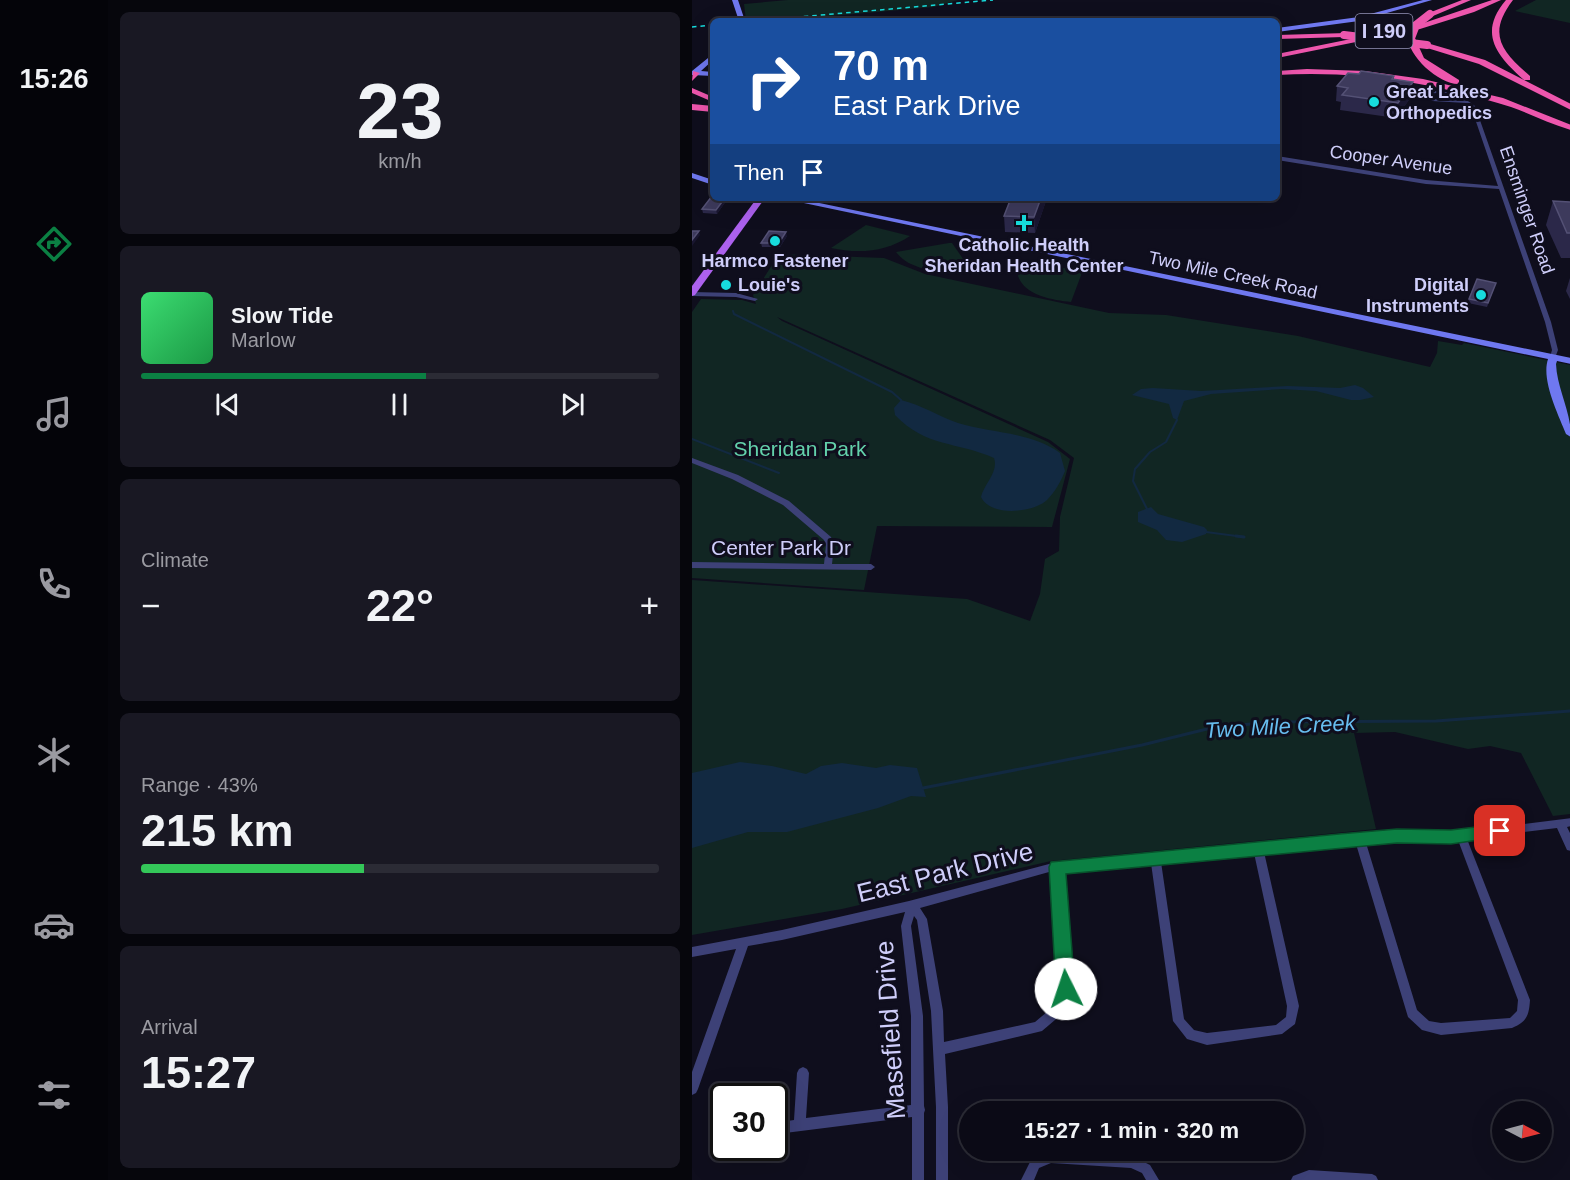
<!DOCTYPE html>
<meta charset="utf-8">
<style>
body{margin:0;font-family:Arial,sans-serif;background:#191823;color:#f1f3f6;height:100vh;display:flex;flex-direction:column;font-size:22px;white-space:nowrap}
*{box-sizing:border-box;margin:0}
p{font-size:20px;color:#9a9aa1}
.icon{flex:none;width:33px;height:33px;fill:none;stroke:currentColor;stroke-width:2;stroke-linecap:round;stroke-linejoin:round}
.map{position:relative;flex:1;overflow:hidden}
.details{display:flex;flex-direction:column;gap:12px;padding:12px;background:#06060c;width:584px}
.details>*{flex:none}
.hud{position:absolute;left:18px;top:18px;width:570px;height:183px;border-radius:9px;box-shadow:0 6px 24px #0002,0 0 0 2px #2b2b35;background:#1a4fa0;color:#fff;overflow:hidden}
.needle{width:39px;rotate:96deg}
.tools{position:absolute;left:800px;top:1101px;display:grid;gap:12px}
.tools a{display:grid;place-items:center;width:60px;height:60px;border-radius:50%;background:#0b0a16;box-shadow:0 6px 24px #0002,0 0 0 2px #2b2b35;font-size:30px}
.speed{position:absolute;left:18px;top:1083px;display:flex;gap:12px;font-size:30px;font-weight:700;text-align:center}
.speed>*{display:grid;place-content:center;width:78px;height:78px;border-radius:50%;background:#0b0a16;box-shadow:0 6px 24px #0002,0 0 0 2px #2b2b35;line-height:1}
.speed .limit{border:3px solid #111;border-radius:9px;background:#fff;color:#111}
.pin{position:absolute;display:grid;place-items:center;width:51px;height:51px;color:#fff;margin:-26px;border-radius:12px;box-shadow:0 3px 9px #0006}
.me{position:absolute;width:66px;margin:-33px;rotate:356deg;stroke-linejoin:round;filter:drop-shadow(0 0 4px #0008)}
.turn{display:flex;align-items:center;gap:21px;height:126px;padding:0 24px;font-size:27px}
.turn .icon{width:78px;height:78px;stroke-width:2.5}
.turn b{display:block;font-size:42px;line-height:51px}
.then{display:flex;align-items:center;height:57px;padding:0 24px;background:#0003;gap:12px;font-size:22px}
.big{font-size:45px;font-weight:600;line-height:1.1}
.details .tile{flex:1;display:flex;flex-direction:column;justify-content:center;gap:9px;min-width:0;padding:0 21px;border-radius:9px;background:#191823}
.details .dial{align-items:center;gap:0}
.dial b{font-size:78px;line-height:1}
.song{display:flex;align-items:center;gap:18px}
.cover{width:72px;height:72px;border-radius:9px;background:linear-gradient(135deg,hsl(140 70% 55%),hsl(140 70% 35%))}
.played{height:6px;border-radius:3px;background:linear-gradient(90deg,#0b8043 55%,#2b2b35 55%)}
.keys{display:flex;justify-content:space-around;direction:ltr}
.heat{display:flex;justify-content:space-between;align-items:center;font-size:33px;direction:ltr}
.charge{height:9px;border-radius:4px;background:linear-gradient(90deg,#34c759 43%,#2b2b35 0)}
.trip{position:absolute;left:267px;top:1101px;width:345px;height:60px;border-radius:30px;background:#0b0a16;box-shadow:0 6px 24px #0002,0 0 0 2px #2b2b35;font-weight:600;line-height:60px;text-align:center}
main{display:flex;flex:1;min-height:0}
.tabs{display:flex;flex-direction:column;width:108px;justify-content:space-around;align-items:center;background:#040409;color:#9a9aa1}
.tabs .icon{width:42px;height:42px}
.tabs .active{color:#0b8043}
.tabs b{font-size:27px;color:#f1f3f6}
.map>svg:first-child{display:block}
</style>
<main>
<nav class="tabs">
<b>15:26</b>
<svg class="icon active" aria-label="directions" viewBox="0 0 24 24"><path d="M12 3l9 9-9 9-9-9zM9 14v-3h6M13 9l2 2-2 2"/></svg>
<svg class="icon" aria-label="music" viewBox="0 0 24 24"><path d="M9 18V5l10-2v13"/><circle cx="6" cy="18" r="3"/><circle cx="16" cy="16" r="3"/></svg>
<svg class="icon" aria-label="phone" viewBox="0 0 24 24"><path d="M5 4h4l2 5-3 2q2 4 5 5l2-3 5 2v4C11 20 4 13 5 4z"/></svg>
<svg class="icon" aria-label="climate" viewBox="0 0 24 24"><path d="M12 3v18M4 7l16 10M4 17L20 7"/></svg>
<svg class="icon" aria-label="car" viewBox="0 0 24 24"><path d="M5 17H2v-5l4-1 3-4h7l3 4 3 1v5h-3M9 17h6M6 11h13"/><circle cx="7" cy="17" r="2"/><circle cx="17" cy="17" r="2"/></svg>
<svg class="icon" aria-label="filters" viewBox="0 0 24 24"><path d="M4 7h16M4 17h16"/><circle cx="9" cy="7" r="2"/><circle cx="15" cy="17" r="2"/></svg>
</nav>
<section class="details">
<div class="tile dial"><b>23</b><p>km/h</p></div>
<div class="tile">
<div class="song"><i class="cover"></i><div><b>Slow Tide</b><p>Marlow</p></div></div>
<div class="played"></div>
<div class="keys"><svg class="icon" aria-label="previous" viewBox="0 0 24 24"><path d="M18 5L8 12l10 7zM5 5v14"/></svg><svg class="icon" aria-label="pause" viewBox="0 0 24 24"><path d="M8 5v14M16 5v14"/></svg><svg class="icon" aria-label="next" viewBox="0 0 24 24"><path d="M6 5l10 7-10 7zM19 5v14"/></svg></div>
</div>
<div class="tile"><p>Climate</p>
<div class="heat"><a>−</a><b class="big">22°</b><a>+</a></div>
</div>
<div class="tile"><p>Range · 43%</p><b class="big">215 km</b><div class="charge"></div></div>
<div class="tile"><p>Arrival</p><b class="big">15:27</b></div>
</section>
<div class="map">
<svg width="879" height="1180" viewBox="0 0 879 1180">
<rect width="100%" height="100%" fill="#0f0e1d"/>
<!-- green -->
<g fill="#112623">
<path d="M96,0H266L242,7L82,21H54L52,4Z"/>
<path d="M844,0H878V23L823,11Z"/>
<path d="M174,225L218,236C194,252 167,254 139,248Z"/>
<path d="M257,243H260L278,269C255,273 220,273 204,252Z"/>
<path d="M87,254L192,258L233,274L417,313L474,315L606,336L738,367L745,353L746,341L770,345L772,343L878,365V814L861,816L829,753L798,746L776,749L703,732L662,733L684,829L359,861L150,909L0,935V580L275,599L338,621L348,594L353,559L367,551L368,517L382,458L358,440L85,317L90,321L356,442L378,459L360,527L185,526L172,590L0,578V312L9,299L50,300L64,304L61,295Z"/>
<path d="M329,265L389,269L391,270L379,302C361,300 333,296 326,276Z"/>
</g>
<!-- water -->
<g fill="#122941">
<path d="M663,385L671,388L682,397L668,400H659L624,391L590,389L519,394L492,401L485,420L481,418L477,404L440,395L449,389L461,388L509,391L596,386L648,388Z"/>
<path d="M209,400C230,405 246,416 266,423C299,433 339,432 368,453L373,471C369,481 363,492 355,500C341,513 298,517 289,497C292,484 307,472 302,458C264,441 235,448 203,415L202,408Z"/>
<path d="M459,507L466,514L512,527L515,530L514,534L490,542L474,540L465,530L446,522V512Z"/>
<path d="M48,762L80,766L114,774L129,766L150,763L184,768L198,765L225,768L234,797L219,796L186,808L95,832H56L0,848V773Z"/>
</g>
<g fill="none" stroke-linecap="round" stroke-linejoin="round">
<!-- stream-far1 -->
<g stroke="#122941" stroke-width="2">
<path d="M41,311L42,314L200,392L209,400"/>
<path d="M0,439L87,473"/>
<path d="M455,509L441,481L443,469L458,452L474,442L485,420"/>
<path d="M514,532L552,537"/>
</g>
<!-- stream -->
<g stroke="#122941" stroke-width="3">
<path d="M544,536L552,537"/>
<path d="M231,788L450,745L519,728L579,722L744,721L879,711"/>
</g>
<!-- street -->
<g fill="#3d4177" fill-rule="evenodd">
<path d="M738,91C754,90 771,96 783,106L859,322L866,350L863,358H859L858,357L860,350L853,322L807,189L734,184L585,160V156L734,180L806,186L779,107L774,103L740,101L730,95ZM744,93L756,95L768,100L741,99L736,95Z"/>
<path d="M0,292L44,293L66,299L63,301L44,297L0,296Z"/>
<path d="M0,458L46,475L97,501L139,537L142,545L140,564H179L183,567L179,570L0,568V562L132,564L134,545L132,540L91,505L40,479L0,463Z"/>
<path d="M879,818V826L875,827L879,835V851L875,850L865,828L775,839L838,1000C837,1015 835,1022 820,1028L749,1035L730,1030L716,1017L664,844L572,852L607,1006L603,1024L590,1034L515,1045L495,1039L481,1021L459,863L370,871L380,989L370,1014L350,1031L346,1032L253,1054L256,1107V1180H244V1107L239,1011L225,920L222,916L219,926L231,1016L232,1106L233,1110L232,1113V1180H220V1117L85,1134L82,1133V1123L102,1120L105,1073L107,1069L111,1067L115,1069L117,1073L114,1118L219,1105V1016L209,926L213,912L90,940L56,946L6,1089L4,1093L0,1095V1072L44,949L0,957V947L90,930L217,901L357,864L668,835L769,832ZM766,840L826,1000L825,1011L818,1018L749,1023L737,1021L725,1010L674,843ZM562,853L595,1006L594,1017L584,1025L515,1033L502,1030L492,1019L469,862ZM357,872H360L368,989L362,1006L343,1022L252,1042L251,1011L235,919L228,908Z"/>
<path d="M359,1151L440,1156L458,1165L467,1180H454L450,1173L439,1168L359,1163L347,1168L342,1180H329L339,1160Z"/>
<path d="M617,1170L680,1174L684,1176L686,1180H599L601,1176Z"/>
</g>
<!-- secondary -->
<g fill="#6f78f0" fill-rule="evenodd">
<path d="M40,0H46L53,21H47Z"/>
<path d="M731,0H740L667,21L585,32V28L667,17Z"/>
<path d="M21,54V60L9,71L21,72V76L0,75V71Z"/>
<path d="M0,173L21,180V185L0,178Z"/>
<path d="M88,198H103L879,358V364L865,361L864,364C865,389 879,411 879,437L874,434C866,414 849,380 856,359Z"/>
</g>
<!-- primary -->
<path fill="#ac61ee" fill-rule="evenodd" d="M65,198H73L3,295L0,296V286Z"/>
<!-- highway -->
<g fill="#ed56ad" fill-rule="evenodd">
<path d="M770,0H779L741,16L734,14Z"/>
<path d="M800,0H809L782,12L728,29L585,58V54L723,26Z"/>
<path d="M814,0H821C795,34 809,51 838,76V80H832C804,55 786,33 814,0Z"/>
<path d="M655,33L652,37L585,39V35Z"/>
<path d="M716,36H722L732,58L767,80V84C748,85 715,56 716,36Z"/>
<path d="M735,43L793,60L879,104V110L787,64L732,47V43Z"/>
<path d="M615,69L673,71L731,79L811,98L879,125V130C858,124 839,114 819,107C743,83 665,70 585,75V71Z"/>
<path d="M1,71L8,73L0,81Z"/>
<path d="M0,88L21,97V102L0,93Z"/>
<path d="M0,104L21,106V112L0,110Z"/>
</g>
<!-- rail -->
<g stroke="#17dcdd" stroke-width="1.5" stroke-dasharray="4.5 4" stroke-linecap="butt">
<path d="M61,21L301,0"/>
<path d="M0,27L21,25"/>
</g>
<!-- highway-bridge -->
<g stroke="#ed56ad" stroke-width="8">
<path d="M652,35L735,45"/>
<path d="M719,38L724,25L738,14"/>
</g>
</g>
<!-- wall -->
<g fill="#2b2849">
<path d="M667,74L702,76V80L719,97L704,118L648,110L649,102L644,101L645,86Z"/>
<path d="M21,198H34V201L25,214L11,213L10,209Z"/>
<path d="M319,198H355L343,233L313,232L312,216Z"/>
<path d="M861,201L879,202V258H869L854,225Z"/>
<path d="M95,236L88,247H70L69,243Z"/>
<path d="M878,278H879V301L874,291Z"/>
<path d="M804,283L795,307L776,303L777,299Z"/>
</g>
<!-- shaded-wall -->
<g fill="#191630">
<path d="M721,82L719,97L704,118L706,103Z"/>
<path d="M33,198H34V201L25,214L24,210Z"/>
<path d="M349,198H355L343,233L342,217Z"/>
<path d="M7,231L8,235L0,246V240Z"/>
<path d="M94,232L95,236L88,247L87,243Z"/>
</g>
<!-- building -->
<g fill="#3d3a5c" stroke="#545175" stroke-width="1.5">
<path d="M669,71L702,76L700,79L721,82L706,103L650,95L656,88L645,86L656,73L667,74Z"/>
<path d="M20,196H21V198H33L24,210L10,209Z"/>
<path d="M319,198H349L342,217L312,216Z"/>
<path d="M861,201L879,202V233H875Z"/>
<path d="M0,231H7L0,240Z"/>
<path d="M77,231L94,232L87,243H69Z"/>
<path d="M785,279L804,283L796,303L777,299Z"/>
</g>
<!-- route -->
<path fill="#0b8043" stroke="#07532c" stroke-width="1.5" d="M808,824L814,826L817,831L814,836L759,844L705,843L374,874L383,989L380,995L374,997L367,995L364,989L357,867L359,862L647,834L705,829L759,830Z"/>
<!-- markers -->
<g fill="#17dcdd" stroke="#0f0e1d" stroke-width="2">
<circle cx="682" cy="102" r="6"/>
<path d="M329 214h6v6h6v6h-6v6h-6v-6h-6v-6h6z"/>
<circle cx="83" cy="241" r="6"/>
<circle cx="34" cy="285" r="6"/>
<circle cx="789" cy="295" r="6"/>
</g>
<g text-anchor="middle" stroke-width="6" stroke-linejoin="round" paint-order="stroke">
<!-- far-poi labels -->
<g font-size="18" font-weight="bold" fill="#cfcefa" stroke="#0f0e1d" text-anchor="start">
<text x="694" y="98">Great Lakes<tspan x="694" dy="21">Orthopedics</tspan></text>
<text x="332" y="251" text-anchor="middle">Catholic Health<tspan x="332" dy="21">Sheridan Health Center</tspan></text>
<text x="83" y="267" text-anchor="middle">Harmco Fastener</text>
<text x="46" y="291">Louie's</text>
<text x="777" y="291" text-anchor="end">Digital<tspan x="777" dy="21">Instruments</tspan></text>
</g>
<!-- far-street labels -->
<g font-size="18" fill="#cfcefa" stroke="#0f0e1d">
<text transform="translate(699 160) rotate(8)" y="6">Cooper Avenue</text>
<text transform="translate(835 210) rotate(71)" y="6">Ensminger Road</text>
<text transform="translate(541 275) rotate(12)" y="6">Two Mile Creek Road</text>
</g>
<!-- shield labels -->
<rect fill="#0f0e1d" stroke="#9594b8" stroke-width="1.5" x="663.5" y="14" width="57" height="34" rx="4.5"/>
<g font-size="20" font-weight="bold" fill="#cfcefa">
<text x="692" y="38">I 190</text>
</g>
<!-- park labels -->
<g font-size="21" fill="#63d1ab" stroke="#0f0e1d">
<text x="108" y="456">Sheridan Park</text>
</g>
<!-- street labels -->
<g font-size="21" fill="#cfcefa" stroke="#0f0e1d">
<text x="89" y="555">Center Park Dr</text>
</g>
<!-- water labels -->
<g font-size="22" font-style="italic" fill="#67bdef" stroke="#0f0e1d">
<text transform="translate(588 726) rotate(-3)" y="8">Two Mile Creek</text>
</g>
<!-- near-street labels -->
<g font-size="26" fill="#cfcefa" stroke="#0f0e1d">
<text transform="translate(253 872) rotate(-14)" y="9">East Park Drive</text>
<text transform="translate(198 1030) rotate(-94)" y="9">Masefield Drive</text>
</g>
</g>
</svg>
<div class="tools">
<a><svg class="needle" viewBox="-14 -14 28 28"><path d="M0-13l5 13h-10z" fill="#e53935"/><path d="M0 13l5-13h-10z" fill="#9a9aa1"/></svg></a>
</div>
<div class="speed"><div class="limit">30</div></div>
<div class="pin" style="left:808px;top:831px;background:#d93025"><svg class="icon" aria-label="arrive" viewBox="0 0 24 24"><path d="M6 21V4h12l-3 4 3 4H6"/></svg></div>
<svg class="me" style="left:374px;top:989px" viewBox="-20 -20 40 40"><circle r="19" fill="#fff"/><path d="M0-13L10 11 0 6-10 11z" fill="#0b8043"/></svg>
<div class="trip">15:27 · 1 min · 320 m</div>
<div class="hud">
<div class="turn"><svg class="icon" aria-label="right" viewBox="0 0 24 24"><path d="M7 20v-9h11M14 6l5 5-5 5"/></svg><div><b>70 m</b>East Park Drive</div></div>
<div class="then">Then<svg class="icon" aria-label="arrive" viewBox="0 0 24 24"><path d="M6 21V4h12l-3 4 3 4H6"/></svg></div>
</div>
</div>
</main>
